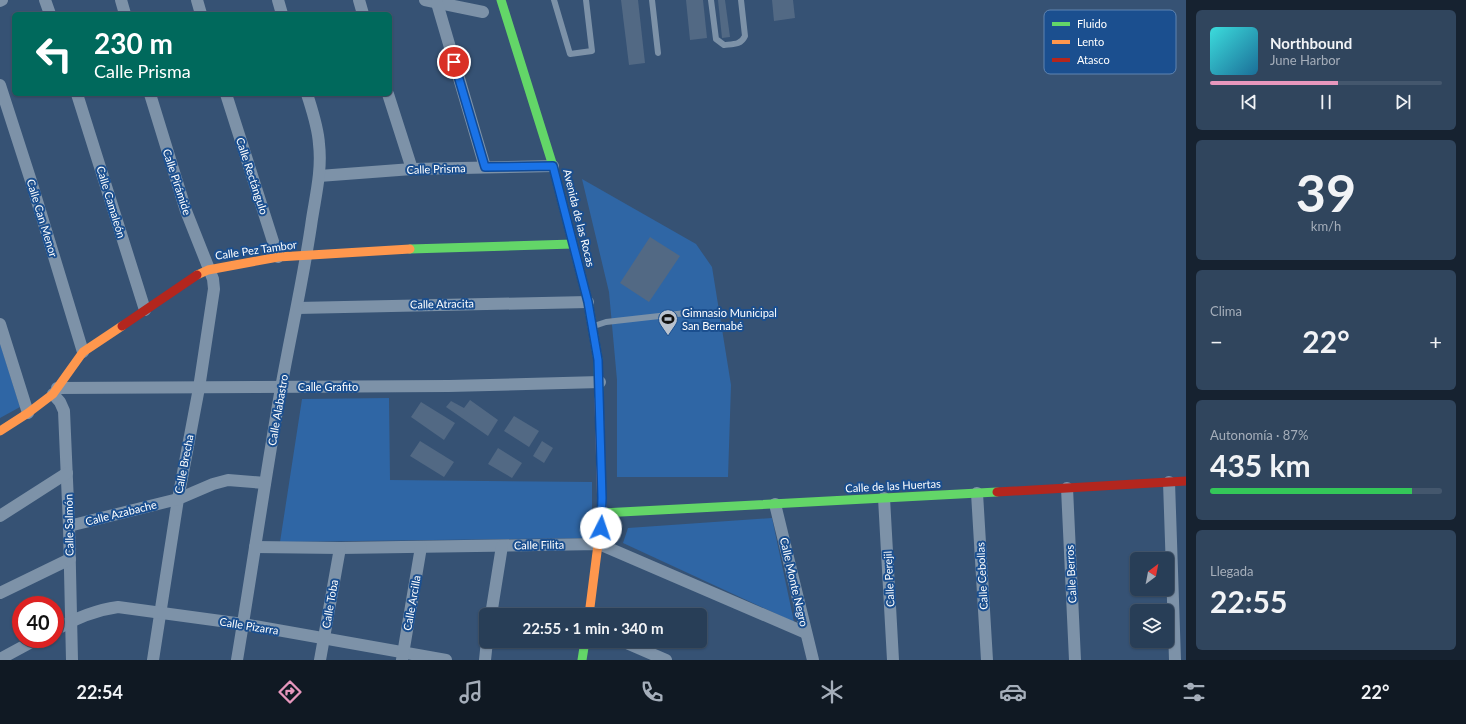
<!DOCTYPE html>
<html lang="es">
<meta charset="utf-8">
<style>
body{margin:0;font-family:Lato,sans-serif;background:#30455d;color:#f1f3f6;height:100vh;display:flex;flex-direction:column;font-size:15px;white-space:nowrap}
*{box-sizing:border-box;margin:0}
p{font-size:13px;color:#a5aeba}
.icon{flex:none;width:22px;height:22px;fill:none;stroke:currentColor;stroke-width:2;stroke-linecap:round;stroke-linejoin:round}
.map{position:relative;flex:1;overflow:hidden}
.sheet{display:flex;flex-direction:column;gap:10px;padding:10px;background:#162230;width:280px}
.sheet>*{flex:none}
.banner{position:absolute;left:12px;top:12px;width:380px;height:84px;border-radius:6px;box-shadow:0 1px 3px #0004,0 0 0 1px #44576d;background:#00695c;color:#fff;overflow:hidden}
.needle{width:26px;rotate:32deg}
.fabs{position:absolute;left:1130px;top:552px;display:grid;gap:8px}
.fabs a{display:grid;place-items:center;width:44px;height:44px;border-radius:6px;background:#283e57;box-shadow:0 1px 3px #0004,0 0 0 1px #44576d;font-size:20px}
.speed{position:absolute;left:12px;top:596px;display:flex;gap:8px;font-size:20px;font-weight:700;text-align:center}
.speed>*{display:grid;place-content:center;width:52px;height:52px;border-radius:50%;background:#283e57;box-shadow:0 1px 3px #0004,0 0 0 1px #44576d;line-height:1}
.speed .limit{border:6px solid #d22;background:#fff;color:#111}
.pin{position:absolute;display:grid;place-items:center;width:34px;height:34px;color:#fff;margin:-17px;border:2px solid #fff;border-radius:50%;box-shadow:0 1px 4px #0007}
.me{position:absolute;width:44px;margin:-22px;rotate:4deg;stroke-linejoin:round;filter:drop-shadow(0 0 3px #0008)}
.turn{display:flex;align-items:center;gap:14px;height:84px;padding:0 16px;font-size:18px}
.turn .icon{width:52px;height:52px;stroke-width:2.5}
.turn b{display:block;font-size:28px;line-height:34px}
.big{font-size:30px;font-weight:700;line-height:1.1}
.sheet .card{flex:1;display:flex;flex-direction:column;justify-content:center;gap:6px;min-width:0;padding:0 14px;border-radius:6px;background:#30455d}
.sheet .dial{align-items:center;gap:0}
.dial b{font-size:52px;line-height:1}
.song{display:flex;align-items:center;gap:12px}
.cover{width:48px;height:48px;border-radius:6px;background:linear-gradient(135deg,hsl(180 70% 55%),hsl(200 70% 35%))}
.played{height:4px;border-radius:2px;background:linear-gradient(90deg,#e797bd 55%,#44576d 55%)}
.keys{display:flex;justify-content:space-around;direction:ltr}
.heat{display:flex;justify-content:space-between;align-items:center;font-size:22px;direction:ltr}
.charge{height:6px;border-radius:3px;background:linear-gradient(90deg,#34c759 87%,#44576d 0)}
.trip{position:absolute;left:479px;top:608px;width:228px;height:40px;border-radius:6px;background:#283e57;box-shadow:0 1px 3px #0004,0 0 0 1px #44576d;font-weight:700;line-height:40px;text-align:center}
.tab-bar{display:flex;height:64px;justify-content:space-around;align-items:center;background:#101923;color:#a5aeba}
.tab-bar .icon{width:28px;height:28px}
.tab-bar .selected{color:#e797bd}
.tab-bar b{font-size:18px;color:#f1f3f6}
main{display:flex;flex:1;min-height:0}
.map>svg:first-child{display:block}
</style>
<main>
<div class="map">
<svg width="1186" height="660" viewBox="0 0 1186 660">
<rect width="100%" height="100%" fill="#365274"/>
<!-- green -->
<g fill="#2f66a5">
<path d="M582,179L696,244L712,267L731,385L728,477H617V380L609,292Z"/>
<path d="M0,343L20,407L0,418Z"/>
<path d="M389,398L390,480L592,482V538L280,542L302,399Z"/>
<path d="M772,518L794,622L623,543L628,528Z"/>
</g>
<!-- building -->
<g fill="#526984">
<path d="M621,0H638L645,63L629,65Z"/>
<path d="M686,0H703L707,38L690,40Z"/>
<path d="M718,0H725L730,37L722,38Z"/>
<path d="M772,0H793L795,18L774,21Z"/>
<path d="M650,237L680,256L649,302L620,283Z"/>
<path d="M470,400L498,420L488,436L446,407L451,401L464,408Z"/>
<path d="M421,402L455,423L444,440L411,417Z"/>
<path d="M514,416L539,431L529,447L504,431Z"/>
<path d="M420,441L454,462L444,477L410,456Z"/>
<path d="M542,441L553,448L544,463L533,456Z"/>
<path d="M498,448L522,463L512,478L488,464Z"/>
</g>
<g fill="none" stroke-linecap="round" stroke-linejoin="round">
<!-- lane -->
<g stroke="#7d92a8" stroke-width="6">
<path d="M554,0L570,54L592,51L586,0"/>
<path d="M652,0L658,53"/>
<path d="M711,0L716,39L724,45C733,44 741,45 745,36L741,0"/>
<path d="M594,326L606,322L686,313"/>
</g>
<!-- street -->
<g stroke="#7d92a8" stroke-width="12">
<path d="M45,0L50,14"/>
<path d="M121,0L125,14"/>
<path d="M197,0L201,14"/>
<path d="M278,0L282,14"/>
<path d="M359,0L363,14"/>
<path d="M425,0L483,12"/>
<path d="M0,1L2,0"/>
<path d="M437,3L485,167"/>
<path d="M0,85L31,181L83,352"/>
<path d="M77,94L145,310"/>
<path d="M150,94L186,211L213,279L214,289L199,388L178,499L153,660"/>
<path d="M226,94L278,257"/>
<path d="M388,94L412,169"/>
<path d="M319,176L412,169L553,166"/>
<path d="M297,308L588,302"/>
<path d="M0,324L28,413"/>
<path d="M57,388L449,386L600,382"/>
<path d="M53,394L60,402L64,411L69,526L72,660"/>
<path d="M1169,482L1175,660"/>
<path d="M1067,488L1075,660"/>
<path d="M977,493L987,660"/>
<path d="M884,498L893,660"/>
<path d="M775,504L813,660"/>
<path d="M0,516L67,473"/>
<path d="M69,526L178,499L213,484L228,480L265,483"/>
<path d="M255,547L340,548L599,544L806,633"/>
<path d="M0,593L70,559"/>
<path d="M491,615L502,546"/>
<path d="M55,630C74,619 96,610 118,607L243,624L446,660"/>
<path d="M622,641L666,660"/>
<path d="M0,659L37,639"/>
<path d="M237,660C252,570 265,479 281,388C291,332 304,276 312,219C316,194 322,169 319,144C318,127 312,110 307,94"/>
<path d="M320,660L340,548"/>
<path d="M402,660L421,547"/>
<path d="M485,660L487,641"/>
</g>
<!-- fast -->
<g stroke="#63d668" stroke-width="9">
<path d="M501,0L553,166L588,302L598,360L599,399"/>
<path d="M410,249L573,244"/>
<path d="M602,513L997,492"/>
<path d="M582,660L585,641"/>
</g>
<!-- slow -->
<g stroke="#ff974d" stroke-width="9">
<path d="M197,275L208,270L278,257L410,249"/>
<path d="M0,431L28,413L53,394L83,352L122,326"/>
<path d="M589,615L602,513L599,399"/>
</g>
<!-- jam -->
<g stroke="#b3261e" stroke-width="9">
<path d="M122,326L197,275"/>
<path d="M997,492L1186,481"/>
</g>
</g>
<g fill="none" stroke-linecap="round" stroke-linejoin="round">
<!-- route casing -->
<g stroke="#114b97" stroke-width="10">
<path id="route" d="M454,62L485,167L553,166L588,302L598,360L602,498L601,528"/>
</g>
<!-- route -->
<use href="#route" stroke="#1a73e8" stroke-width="7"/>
</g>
<!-- icons -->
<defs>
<g id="stadium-pin" transform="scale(1)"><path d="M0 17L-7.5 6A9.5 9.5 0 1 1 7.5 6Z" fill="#b9c2ce" stroke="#1b4f8f"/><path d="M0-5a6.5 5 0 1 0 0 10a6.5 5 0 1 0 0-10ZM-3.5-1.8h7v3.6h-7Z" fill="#111"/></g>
</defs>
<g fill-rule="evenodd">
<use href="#stadium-pin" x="668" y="319"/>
</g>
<g text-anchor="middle" stroke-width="4" stroke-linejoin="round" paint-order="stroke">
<!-- street labels -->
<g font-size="11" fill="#fff" stroke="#1b4f8f">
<text transform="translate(436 169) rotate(-2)" y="4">Calle Prisma</text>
<text transform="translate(252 176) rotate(72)" y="4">Calle Rectángulo</text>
<text transform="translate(177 182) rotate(72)" y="4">Calle Pirámide</text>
<text transform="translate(111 202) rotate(73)" y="4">Calle Camaleón</text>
<text transform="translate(42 218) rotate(73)" y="4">Calle Can Menor</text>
<text transform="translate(579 218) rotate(76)" y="4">Avenida de las Rocas</text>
<text transform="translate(256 250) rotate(-8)" y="4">Calle Pez Tambor</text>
<text transform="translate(442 304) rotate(-1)" y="4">Calle Atracita</text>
<text x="328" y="391">Calle Grafito</text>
<text transform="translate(278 410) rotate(-80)" y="4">Calle Alabastro</text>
<text transform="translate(184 464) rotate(-79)" y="4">Calle Brecha</text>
<text transform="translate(893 486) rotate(-3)" y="4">Calle de las Huertas</text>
<text transform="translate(121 513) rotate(-14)" y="4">Calle Azabache</text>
<text transform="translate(69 525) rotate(-91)" y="4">Calle Salmón</text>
<text transform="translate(539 545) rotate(-1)" y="4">Calle Filita</text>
<text transform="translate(1071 574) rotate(-93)" y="4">Calle Berros</text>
<text transform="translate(982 576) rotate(-93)" y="4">Calle Cebollas</text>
<text transform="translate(889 579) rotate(-93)" y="4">Calle Perejil</text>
<text transform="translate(794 582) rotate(77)" y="4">Calle Monte Negro</text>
<text transform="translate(412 603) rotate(-80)" y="4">Calle Arcilla</text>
<text transform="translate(330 604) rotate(-80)" y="4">Calle Toba</text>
<text transform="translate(249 626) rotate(9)" y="4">Calle Pizarra</text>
</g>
<!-- poi labels -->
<g font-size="11" fill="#fff" stroke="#1b4f8f" text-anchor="start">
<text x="682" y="317">Gimnasio Municipal<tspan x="682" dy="13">San Bernabé</tspan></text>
</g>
</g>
<!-- legend -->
<rect x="1044" y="10" width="132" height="64" rx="6" fill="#1b4f8f" stroke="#5f84b1" stroke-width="1"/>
<rect x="1052" y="22" width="18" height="4" fill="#63d668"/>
<rect x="1052" y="40" width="18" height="4" fill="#ff974d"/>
<rect x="1052" y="58" width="18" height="4" fill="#b3261e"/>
<g font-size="11" fill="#fff">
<text x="1077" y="28">Fluido</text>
<text x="1077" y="46">Lento</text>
<text x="1077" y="64">Atasco</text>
</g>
</svg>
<div class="fabs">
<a><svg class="needle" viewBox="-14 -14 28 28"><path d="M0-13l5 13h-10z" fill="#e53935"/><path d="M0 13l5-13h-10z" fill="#a5aeba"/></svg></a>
<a><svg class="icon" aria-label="layers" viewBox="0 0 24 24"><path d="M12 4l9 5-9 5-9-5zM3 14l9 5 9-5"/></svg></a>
</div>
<div class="speed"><div class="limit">40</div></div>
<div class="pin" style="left:454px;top:62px;background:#d93025"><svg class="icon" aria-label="arrive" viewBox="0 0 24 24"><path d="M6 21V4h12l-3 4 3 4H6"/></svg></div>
<svg class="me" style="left:601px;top:528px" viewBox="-20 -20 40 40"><circle r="19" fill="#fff"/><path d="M0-13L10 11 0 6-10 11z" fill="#1a73e8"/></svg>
<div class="trip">22:55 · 1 min · 340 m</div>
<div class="banner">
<div class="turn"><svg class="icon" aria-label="left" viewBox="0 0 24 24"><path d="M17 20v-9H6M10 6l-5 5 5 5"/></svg><div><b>230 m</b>Calle Prisma</div></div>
</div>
</div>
<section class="sheet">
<div class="card">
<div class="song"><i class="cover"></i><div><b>Northbound</b><p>June Harbor</p></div></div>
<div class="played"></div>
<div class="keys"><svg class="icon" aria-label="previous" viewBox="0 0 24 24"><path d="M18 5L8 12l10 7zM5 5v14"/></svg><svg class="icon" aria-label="pause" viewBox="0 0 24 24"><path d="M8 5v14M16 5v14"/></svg><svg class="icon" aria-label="next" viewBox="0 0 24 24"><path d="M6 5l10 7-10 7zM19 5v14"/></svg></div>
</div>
<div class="card dial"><b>39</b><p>km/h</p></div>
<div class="card"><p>Clima</p>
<div class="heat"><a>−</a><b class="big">22°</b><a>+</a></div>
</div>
<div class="card"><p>Autonomía · 87%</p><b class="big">435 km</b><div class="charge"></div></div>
<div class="card"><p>Llegada</p><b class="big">22:55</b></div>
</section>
</main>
<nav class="tab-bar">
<b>22:54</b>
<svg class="icon selected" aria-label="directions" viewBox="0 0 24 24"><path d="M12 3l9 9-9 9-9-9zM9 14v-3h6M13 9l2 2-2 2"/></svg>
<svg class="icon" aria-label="music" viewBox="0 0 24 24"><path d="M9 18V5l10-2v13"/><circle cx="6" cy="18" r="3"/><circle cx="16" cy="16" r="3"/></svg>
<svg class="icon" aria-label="phone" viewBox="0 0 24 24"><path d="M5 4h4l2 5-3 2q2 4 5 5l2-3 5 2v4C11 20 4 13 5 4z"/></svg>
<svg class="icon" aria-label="climate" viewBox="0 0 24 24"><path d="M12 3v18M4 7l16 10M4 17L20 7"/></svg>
<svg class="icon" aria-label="car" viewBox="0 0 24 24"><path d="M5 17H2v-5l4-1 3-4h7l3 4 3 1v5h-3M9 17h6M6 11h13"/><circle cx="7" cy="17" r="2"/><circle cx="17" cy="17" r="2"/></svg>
<svg class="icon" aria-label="filters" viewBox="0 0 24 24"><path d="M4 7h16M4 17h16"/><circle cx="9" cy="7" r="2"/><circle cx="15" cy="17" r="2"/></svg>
<b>22°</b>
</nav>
